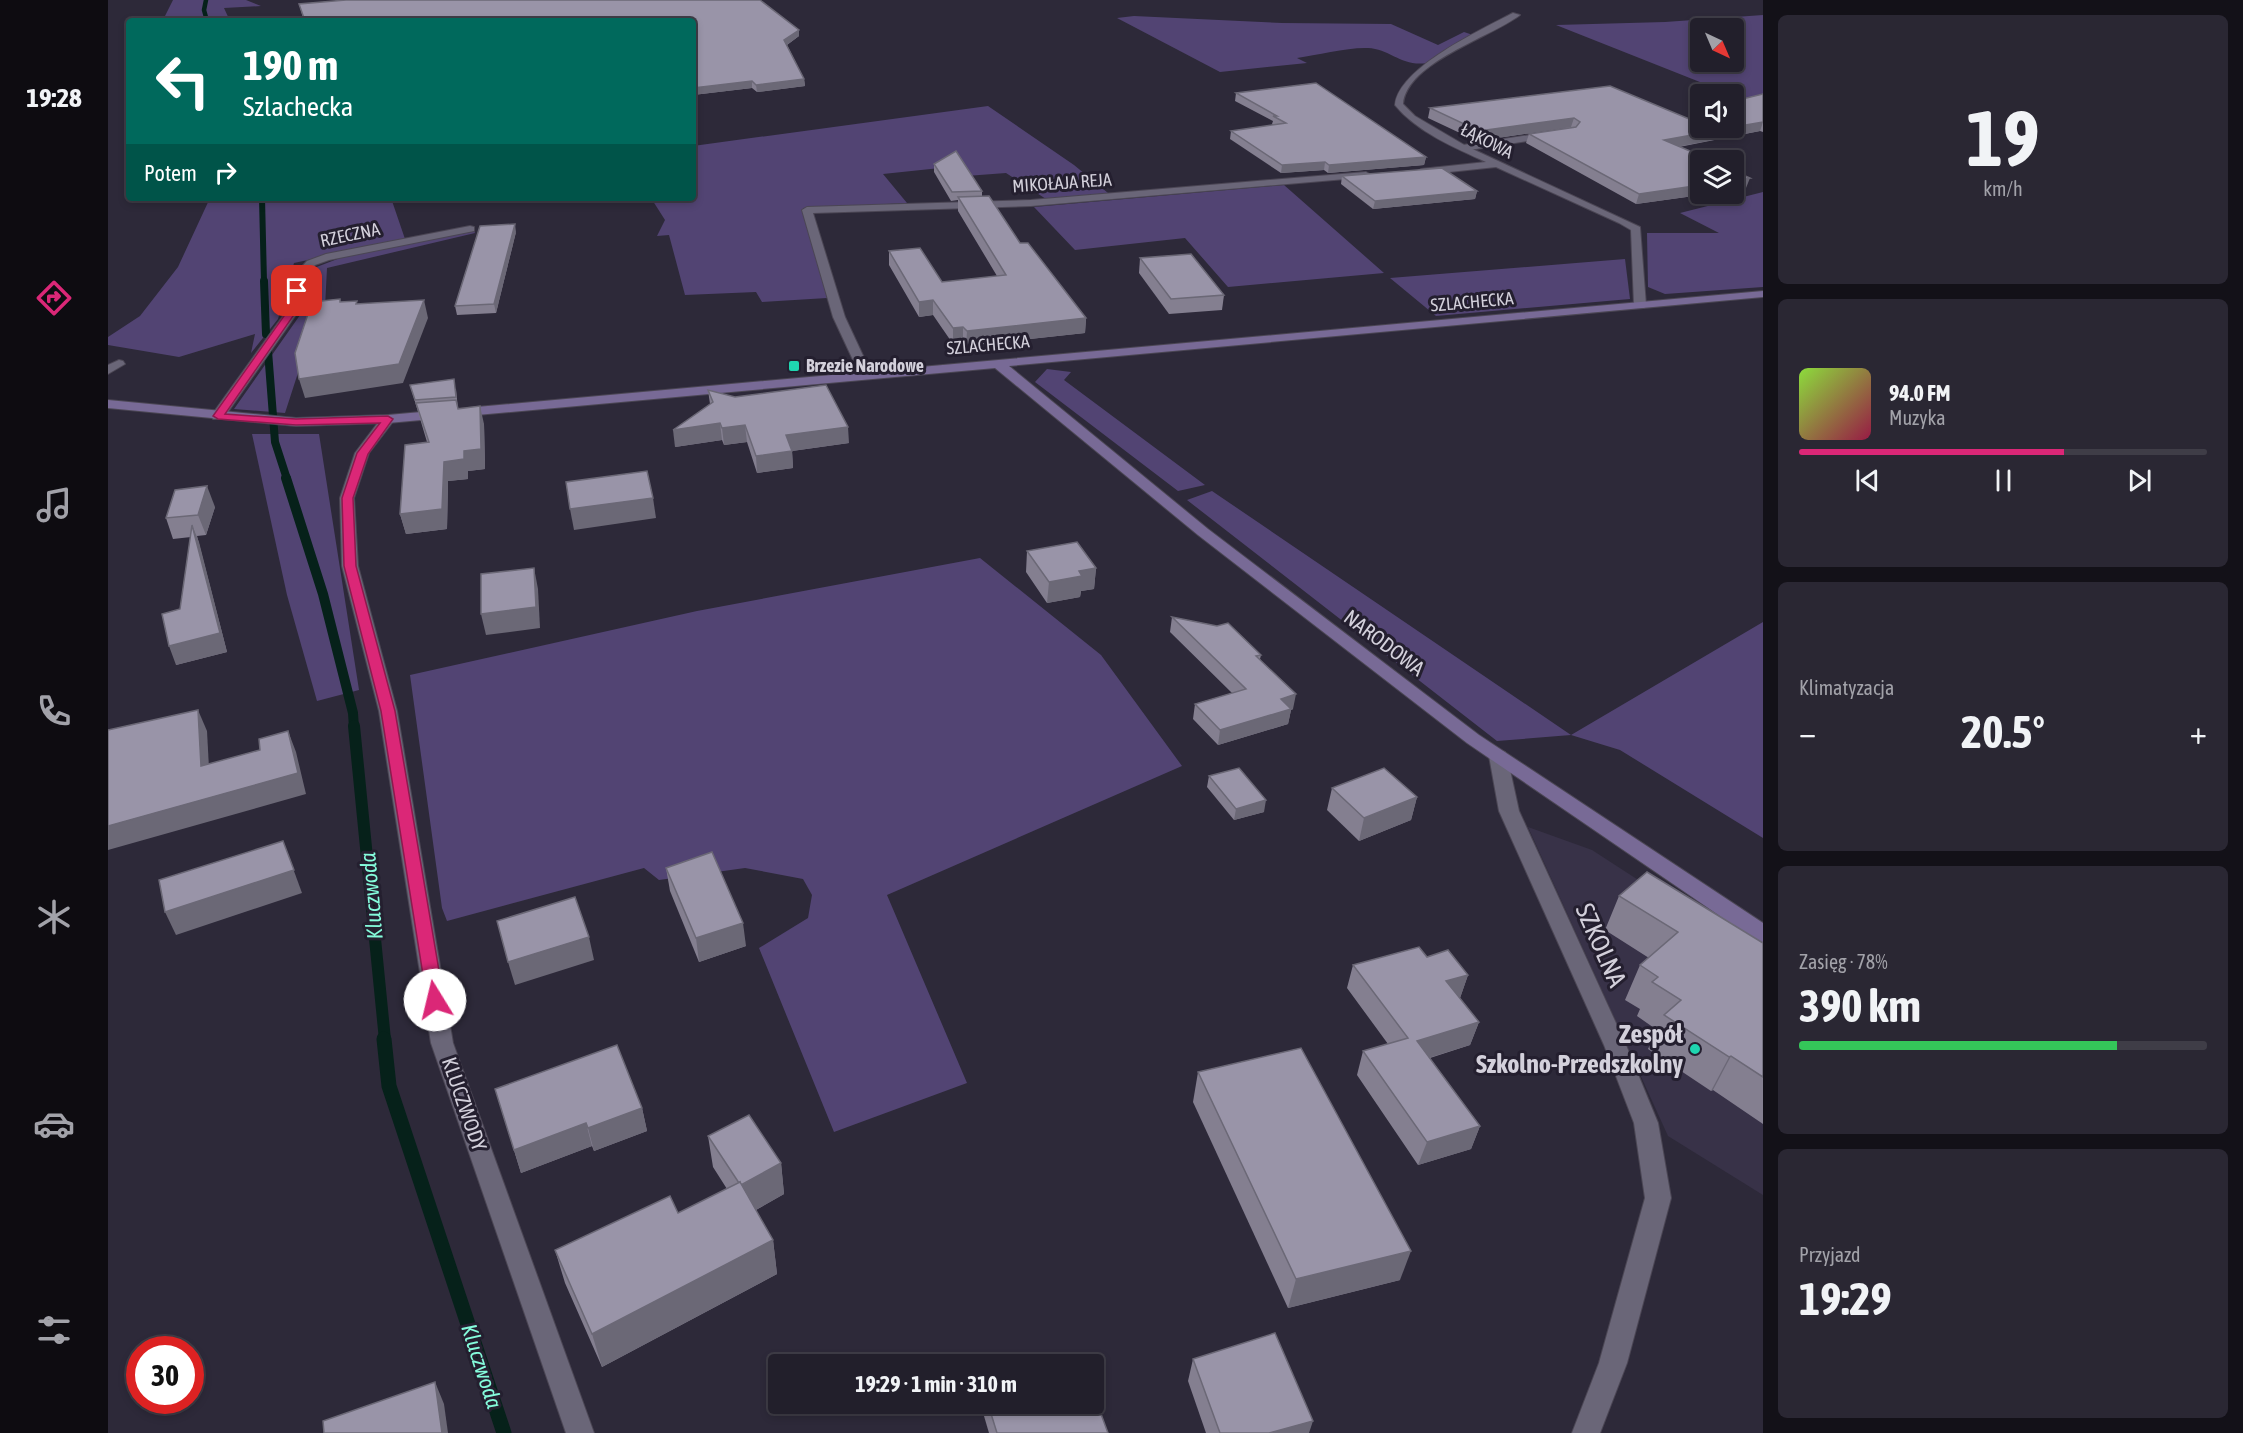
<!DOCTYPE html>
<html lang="pl">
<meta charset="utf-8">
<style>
body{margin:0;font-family:"Asap Condensed",sans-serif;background:#2a2733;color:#f1f3f6;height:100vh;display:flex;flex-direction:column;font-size:22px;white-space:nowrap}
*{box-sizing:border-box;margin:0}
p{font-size:20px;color:#a2a2a9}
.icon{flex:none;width:33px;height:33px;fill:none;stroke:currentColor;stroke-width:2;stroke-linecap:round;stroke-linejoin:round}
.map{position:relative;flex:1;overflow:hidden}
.side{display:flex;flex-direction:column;gap:15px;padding:15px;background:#131118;width:480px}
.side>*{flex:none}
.banner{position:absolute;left:18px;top:18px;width:570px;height:183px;border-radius:6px;box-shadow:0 3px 9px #0003,0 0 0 2px #3f3d47;background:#00695c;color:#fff;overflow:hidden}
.needle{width:39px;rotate:136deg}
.fabs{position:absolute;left:1582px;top:18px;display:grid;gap:12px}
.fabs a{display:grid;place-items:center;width:54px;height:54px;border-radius:6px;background:#221f2b;box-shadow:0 3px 9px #0003,0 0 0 2px #3f3d47;font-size:30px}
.speed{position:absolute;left:18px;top:1336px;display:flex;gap:12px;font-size:30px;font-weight:700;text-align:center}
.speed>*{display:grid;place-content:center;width:78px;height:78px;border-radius:50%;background:#221f2b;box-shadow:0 3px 9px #0003,0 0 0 2px #3f3d47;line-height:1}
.speed .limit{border:9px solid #d22;background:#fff;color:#111}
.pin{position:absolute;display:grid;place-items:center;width:51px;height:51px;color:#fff;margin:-26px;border-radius:12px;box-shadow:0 3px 9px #0006}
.me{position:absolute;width:66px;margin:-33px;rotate:351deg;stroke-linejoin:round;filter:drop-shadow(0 0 4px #0008)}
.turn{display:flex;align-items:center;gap:21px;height:126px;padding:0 18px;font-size:27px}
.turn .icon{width:78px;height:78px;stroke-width:2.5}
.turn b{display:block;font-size:42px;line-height:51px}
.then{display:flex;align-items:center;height:57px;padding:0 18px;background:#0003;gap:12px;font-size:22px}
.big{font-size:45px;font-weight:700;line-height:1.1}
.side .tile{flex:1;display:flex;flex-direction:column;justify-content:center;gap:9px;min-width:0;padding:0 21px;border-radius:9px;background:#2a2733}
.side .dial{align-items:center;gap:0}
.dial b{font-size:78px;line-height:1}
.song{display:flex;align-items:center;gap:18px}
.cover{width:72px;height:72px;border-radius:9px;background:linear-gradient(135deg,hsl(90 70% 55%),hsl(340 70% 35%))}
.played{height:6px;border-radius:3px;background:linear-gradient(90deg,#db2777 65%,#3f3d47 65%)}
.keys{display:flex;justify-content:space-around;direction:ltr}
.heat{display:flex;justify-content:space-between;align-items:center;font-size:33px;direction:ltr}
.charge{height:9px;border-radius:4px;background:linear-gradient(90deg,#34c759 78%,#3f3d47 0)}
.trip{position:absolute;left:660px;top:1354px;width:336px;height:60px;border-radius:6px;background:#221f2b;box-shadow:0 3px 9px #0003,0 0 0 2px #3f3d47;font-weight:700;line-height:60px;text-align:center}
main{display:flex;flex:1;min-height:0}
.tabs{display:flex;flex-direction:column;width:108px;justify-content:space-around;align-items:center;background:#0e0c11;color:#a2a2a9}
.tabs .icon{width:42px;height:42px}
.tabs .on{color:#db2777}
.tabs b{font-size:27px;color:#f1f3f6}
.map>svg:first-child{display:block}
</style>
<main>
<nav class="tabs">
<b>19:28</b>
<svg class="icon on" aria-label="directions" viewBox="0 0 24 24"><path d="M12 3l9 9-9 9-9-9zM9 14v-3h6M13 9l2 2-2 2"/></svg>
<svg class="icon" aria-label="music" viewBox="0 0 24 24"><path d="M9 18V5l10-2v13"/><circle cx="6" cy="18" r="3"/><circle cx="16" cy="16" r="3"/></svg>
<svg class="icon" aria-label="phone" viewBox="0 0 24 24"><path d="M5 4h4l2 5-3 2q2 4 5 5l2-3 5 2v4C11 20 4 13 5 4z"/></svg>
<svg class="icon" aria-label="climate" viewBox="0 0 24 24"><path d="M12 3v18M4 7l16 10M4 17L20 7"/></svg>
<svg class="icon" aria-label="car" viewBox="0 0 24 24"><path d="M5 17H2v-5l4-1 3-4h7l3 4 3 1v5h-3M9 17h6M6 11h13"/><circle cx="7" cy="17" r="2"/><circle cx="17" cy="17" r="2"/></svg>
<svg class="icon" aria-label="filters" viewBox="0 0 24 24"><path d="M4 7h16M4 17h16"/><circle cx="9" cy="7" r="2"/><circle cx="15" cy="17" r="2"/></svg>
</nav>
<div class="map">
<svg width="1655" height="1433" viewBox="0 0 1655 1433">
<rect width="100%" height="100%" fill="#2d2939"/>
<!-- built -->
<path fill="#383248" d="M1420,827L1484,850L1655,961V1195L1560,1136Z"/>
<!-- green -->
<g fill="#524473" fill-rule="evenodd">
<path d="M65,0H138L153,6L116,8L122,21H58L57,16Z"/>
<path d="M1655,15V107L1448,25L1557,22ZM1593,28H1626V62H1593Z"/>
<path d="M1026,16L1174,23L1283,24L1330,45L1356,32L1365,35L1319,63C1294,67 1282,49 1260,48C1241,47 1209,55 1189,58L1199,63L1112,72L1009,18Z"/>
<path d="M880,106L966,165L1000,193L938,199L898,173L845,177L832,168L775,174L799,203L695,208L719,298L654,302L648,292L577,295L561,235L549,236L557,220L543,198H585V146Z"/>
<path d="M1176,185L1276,273L1120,287L1077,238L967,250L926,207Z"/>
<path d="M1655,192V287L1557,294L1540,287L1539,233H1611L1572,213Z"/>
<path d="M102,198H283L297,239L186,263L170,319L143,353L147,334L71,357L0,345V337L32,316L70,267Z"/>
<path d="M366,231L367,233L219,268L217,307L211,308L177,413L126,409L197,308L206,268L232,258Z"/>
<path d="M1517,259L1522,299L1328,316L1282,278Z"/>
<path d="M939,369L963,372L956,380L1097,485L1070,491L927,382Z"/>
<path d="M144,434H211L251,690L209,701L179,595Z"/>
<path d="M1104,491L1463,735L1655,622V838L1512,750L1463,735L1389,741L1079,500Z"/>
<path d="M872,558L993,655L1074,766L779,895L859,1083L726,1132L651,948L700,918L704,895L695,879L637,868L551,880L536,868L339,921L334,908L302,675L589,611Z"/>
</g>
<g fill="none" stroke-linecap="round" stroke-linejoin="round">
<!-- stream-far5 -->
<path stroke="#06211a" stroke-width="4.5" d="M98,0L96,10L99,21"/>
<!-- stream-far4 -->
<path stroke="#06211a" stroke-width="6" d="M154,198L156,282"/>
<!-- stream-far3 -->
<g stroke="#06211a" stroke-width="8">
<path d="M156,281L158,334"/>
<path d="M160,351L167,442L179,479"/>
</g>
<!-- stream-far2 -->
<path stroke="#06211a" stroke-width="10" d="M178,478L215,594L245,713L246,728"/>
<!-- stream-far1 -->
<path stroke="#06211a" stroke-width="12" d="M246,726L277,1040"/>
<!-- stream -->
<path stroke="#06211a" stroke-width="15" d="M276,1039L281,1086L396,1433"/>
<!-- lane casing -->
<g stroke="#4b4654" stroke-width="2">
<g id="lane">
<path d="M1442,132L1445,133V137L1355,151L1350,148L1355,145Z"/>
<path d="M11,360L15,361L17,364L0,374V365Z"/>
</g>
</g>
<!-- street casing -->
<g stroke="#4b4654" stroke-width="2">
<g id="street">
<path d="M1405,13L1412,15C1382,38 1299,62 1295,104L1307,116L1358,146L1532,227L1538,305L1536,308H1528L1526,305L1523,230L1511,223L1388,167L1313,175L1308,172L1313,169L1378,162C1347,148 1309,132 1287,105C1290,68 1374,29 1405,13Z"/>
<path d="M1258,172L1263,175L1261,177L923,206L705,213L737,317L764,375L758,379L752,375L725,317L694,210L699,207L923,200Z"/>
<path d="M362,226L366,227V231L221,260L207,265L199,275L192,309L115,419H105L103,416L180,309L189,272L199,261L218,254Z"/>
<path d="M280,415L287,419L261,453L246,498L250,566L289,711L345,1043L486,1433H458L323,1043L271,711L234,566L232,498L247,453L275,416Z"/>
<path d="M1390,750L1397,752L1399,756L1411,811L1518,1045L1550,1123L1563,1198L1519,1363L1492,1433H1464L1491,1363L1537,1198L1526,1123L1496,1045L1391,811L1381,756L1383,752Z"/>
</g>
</g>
<!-- secondary casing -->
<g stroke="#4b4654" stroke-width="2">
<path id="secondary" d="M1655,291V297L901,366L1100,529L1371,735L1655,923V942L1647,940L1359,743L1090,535L887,368L280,423L188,426L0,408V400L188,418L280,415Z"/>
</g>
<!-- lane -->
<use href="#lane" fill="#6a6678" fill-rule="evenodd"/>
<!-- street -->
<use href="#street" fill="#6a6678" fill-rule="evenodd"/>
<!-- secondary -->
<use href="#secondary" fill="#786a96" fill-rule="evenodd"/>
</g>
<!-- wall -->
<g fill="#847f90">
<path d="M238,0H652L691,30V36L679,45L696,79L697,86L649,92L644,88L585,95V21H196L191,4Z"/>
<path d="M1128,93L1318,157L1316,165L1220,173L1216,170L1173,173L1122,139L1123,131L1166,125L1164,124L1165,121L1127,101Z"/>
<path d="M1655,94V132L1652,131L1571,147L1593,194H1600L1528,204L1418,143L1421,134L1463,127L1369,141L1320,118L1322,108L1581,119L1584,111Z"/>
<path d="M826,164L874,191V196L912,243L978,318L977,333L858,346L855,342L845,344L825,315L811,317L781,265V251L834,282L889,276L850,211V200L843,201L826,172Z"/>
<path d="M1234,176L1369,191L1367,199L1265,209L1233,184Z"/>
<path d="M408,232L388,313L349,315L347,306Z"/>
<path d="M1032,258L1116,295L1114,310L1061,314L1031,273Z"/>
<path d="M302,385L348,389L350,409L376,424L377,469L360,471V479L340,481L339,529L298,534L292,514L319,442Z"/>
<path d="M600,390L627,397L741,443L684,451L685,468L649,473L639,442L616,445L614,440L567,447L602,404Z"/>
<path d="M107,507L98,535L89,536L119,652L68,665L72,609L83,537L65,539L58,518Z"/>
<path d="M919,551L988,568L986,589L973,591L972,597L939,603L918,572Z"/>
<path d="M1064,617L1153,655L1152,659L1185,709L1183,710L1180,724L1110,745L1085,719L1087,704L1124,693L1062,632Z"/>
<path d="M1101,776L1156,812L1126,820L1099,787Z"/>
<path d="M1224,788L1309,797L1303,820L1251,841L1219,810Z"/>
<path d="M558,868L638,946L591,962L562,891Z"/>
<path d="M1511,896L1655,943V1124L1605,1090L1603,1091L1540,1049L1549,1030L1529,1016L1532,1009L1517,1000L1532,965L1541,958L1497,930Z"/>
<path d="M1319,957L1360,975L1352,998L1371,1022L1362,1045L1322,1058L1372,1126L1363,1149L1310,1165L1249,1075L1255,1051L1280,1044L1239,988L1245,965Z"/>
<path d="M1090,1072L1292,1280L1180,1308L1085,1102Z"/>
<path d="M387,1089L534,1108L539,1131L486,1151L484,1146L413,1173Z"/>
<path d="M600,1136L673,1163L676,1194L648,1210L665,1240L669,1274L494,1367L457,1283L447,1250L570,1213L619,1189L605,1167Z"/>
<path d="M1085,1359L1201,1433H1098L1080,1381Z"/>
<path d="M876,1404H986L1000,1433H881L876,1416Z"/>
</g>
<!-- shaded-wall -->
<g fill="#6b6876">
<path d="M691,30V36L676,47V40Z"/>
<path d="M696,79L697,86L649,92L648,85Z"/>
<path d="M644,81V88L585,95V88Z"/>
<path d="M1466,118L1463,127L1369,141L1371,131Z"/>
<path d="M1655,122L1652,131L1553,150L1556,140Z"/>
<path d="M1318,157L1316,165L1220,173L1221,165Z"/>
<path d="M1217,162L1216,170L1173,173L1174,165Z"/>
<path d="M1642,178L1638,188L1626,190V180Z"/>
<path d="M1593,185V194H1600L1528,204L1531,194Z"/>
<path d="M1369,191L1367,199L1265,209L1267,201Z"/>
<path d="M407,224L408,232L388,313L386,304Z"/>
<path d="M316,300L320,318L295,383L197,398L191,379Z"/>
<path d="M825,300V315L811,317V302Z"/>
<path d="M978,318L977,333L858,346L859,331Z"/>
<path d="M855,327V342L845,344V328Z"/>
<path d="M372,406L376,424L377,469L360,471V479L340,481L339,529L298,534L292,514L336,462L356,451Z"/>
<path d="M612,423L614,440L567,447L565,430Z"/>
<path d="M637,425L639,442L616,445L614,428Z"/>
<path d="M740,427L741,443L684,451L685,468L649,473L648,456L678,435Z"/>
<path d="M99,486L107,507L98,535L90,515Z"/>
<path d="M545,498L548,518L466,530L462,509Z"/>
<path d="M84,525L91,542L119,652L68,665L61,646L112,633Z"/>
<path d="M426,568L430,589L432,628L378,635L373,614Z"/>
<path d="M988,568L986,589L973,591L972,597L939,603L941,582L971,571Z"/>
<path d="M1188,694L1185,709L1183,710L1180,724L1110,745L1112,730L1173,699Z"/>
<path d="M90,710L99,731L102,787L93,766Z"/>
<path d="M180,731L188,752L198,794L0,850V857V826L190,773Z"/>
<path d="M1309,797L1303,820L1251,841L1256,818Z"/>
<path d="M1158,800L1156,812L1126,820L1128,809Z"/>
<path d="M175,841L194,893L68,935L57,912Z"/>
<path d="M635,923L638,946L591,962L588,938Z"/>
<path d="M481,937L486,960L407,985L400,962Z"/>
<path d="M1360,975L1352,998L1338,981Z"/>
<path d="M1371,1022L1362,1045L1301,1064L1309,1041Z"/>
<path d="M1623,1056L1605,1090L1603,1091L1621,1057Z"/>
<path d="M534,1108L539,1131L486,1151L480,1128Z"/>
<path d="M478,1123L484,1146L413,1173L406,1150Z"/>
<path d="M1372,1126L1363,1149L1310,1165L1319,1142Z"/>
<path d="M673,1163L676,1194L637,1216L632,1186Z"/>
<path d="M665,1240L669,1274L494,1367L484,1334Z"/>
<path d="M1303,1251L1292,1280L1180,1308L1188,1279Z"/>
<path d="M327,1382L336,1404L340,1433H334Z"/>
<path d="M1205,1421L1201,1433H1161Z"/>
</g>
<!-- building -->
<g fill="#9994a8" stroke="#6b6876" stroke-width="1.5">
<path d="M238,0H652L691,30L676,40L696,79L648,85L644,81L585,88V21H197L191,4Z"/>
<path d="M1208,83L1318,157L1221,165L1217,162L1174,165L1123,131L1178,123L1165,116H1169L1128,93Z"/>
<path d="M1502,86L1586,121L1584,111L1593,108V128H1623L1556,140L1603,160H1593V185L1531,194L1421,134L1468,127L1472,122L1466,118L1371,131L1322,108Z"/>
<path d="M1655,94V122L1626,127V101Z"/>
<path d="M848,151L874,191L844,192L826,164Z"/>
<path d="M1334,168L1369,191L1267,201L1234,176Z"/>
<path d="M1626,171L1642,178L1626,180Z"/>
<path d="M881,196L912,243H920L978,318L859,331L855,327L845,328L825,300L811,302L781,251L812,248L834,282L898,275L850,197Z"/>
<path d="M407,224L386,304L347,306L372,226Z"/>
<path d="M1083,254L1116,295L1063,299L1032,258Z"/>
<path d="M232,299V302L249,301L248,304L316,300L291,364L191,379L187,353L204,302Z"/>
<path d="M346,379L348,397L307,400L302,385Z"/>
<path d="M718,385L740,427L678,435L684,451L648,456L637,425L614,428L612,423L565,430L605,402L600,390L627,397Z"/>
<path d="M348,400L350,409L372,406L373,449L356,451V459L336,462L334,509L292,514L297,445L321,442L308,403Z"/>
<path d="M539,471L545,498L462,509L458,482Z"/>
<path d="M99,486L90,515L58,518L67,490Z"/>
<path d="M84,525L112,633L61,646L54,614L72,609Z"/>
<path d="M969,542L988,568L971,571L974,576L941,582L919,551Z"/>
<path d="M426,568L428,607L373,614V574Z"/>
<path d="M1064,617L1109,626L1120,623L1153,655L1148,656L1188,694L1173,699L1183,709L1112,730L1087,704L1138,689Z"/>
<path d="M90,710L93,766L152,750L151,739L180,731L190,773L0,826V730Z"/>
<path d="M1131,768L1158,800L1128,809L1101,776Z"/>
<path d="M1276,768L1309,797L1256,818L1224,788Z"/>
<path d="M175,841L186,870L57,912L51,880Z"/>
<path d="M604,852L635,923L588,938L558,868Z"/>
<path d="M1539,872L1655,943V1077L1623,1056L1621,1057L1556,1015L1573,1000L1544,982L1550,977L1532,965L1570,932L1511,896Z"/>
<path d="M467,897L481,937L400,962L389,921Z"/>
<path d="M1311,947L1319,957L1340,950L1360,975L1338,981L1371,1022L1309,1041L1372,1126L1319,1142L1255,1051L1300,1038L1245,965Z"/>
<path d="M509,1045L534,1108L480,1128L478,1123L406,1150L387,1089Z"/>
<path d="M1193,1048L1303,1251L1188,1279L1090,1072Z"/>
<path d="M641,1115L673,1163L633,1185L632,1182L631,1183L600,1136Z"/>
<path d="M632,1182L665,1240L484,1334L447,1250L562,1196L570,1213Z"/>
<path d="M1167,1333L1205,1421L1161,1433H1112L1085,1359Z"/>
<path d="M327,1382L334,1433H216L215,1421Z"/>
<path d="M986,1395L1000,1433H889L880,1404H986Z"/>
</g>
<!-- route -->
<path fill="#db2777" stroke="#8e194d" stroke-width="1.5" d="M186,289L194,291L190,309L117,414L188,419L280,416L285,419L260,454L245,498L248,566L287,711L336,1000L333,1005L327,1007L321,1005L319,1000L273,711L236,566L234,498L249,453L272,423L188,425L110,419L105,416L181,309Z"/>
<!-- markers -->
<g fill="#1fd5b0" stroke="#241f2f" stroke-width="2">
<rect x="680" y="360" width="12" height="12" rx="3"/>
<circle cx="1587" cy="1049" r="6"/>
</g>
<g text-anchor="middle" stroke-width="6" stroke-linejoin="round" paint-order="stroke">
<!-- far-street labels -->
<g font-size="18" fill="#d3d0db" stroke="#241f2f">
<text transform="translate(1379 141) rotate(27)" y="6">ŁĄKOWA</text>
<text transform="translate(954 183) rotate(-4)" y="6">MIKOŁAJA REJA</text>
<text transform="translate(242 235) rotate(-12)" y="6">RZECZNA</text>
<text transform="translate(1364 302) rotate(-5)" y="6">SZLACHECKA</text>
<text transform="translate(880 345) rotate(-5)" y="6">SZLACHECKA</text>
</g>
<!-- far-poi labels -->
<g font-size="18" font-weight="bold" fill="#d3d0db" stroke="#241f2f" text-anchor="start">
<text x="698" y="372">Brzezie Narodowe</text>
</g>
<!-- street labels -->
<g font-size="21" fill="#d3d0db" stroke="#241f2f">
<text transform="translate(1276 643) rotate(37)" y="7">NARODOWA</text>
<text transform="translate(356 1104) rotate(71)" y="7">KLUCZWODY</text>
</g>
<!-- water labels -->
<g font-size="22" font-style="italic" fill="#85fcdc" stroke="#241f2f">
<text transform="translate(263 896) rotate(-95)" y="8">Kluczwoda</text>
<text transform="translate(374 1366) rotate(72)" y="8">Kluczwoda</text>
</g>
<!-- near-street labels -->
<g font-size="26" fill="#d3d0db" stroke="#241f2f">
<text transform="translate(1493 945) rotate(66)" y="9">SZKOLNA</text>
</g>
<!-- near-poi labels -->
<g font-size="26" font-weight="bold" fill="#d3d0db" stroke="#241f2f" text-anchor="end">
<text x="1575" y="1043">Zespół<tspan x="1575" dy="30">Szkolno-Przedszkolny</tspan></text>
</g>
</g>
</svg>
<div class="fabs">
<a><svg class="needle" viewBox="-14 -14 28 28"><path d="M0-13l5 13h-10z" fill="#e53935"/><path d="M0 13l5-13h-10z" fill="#a2a2a9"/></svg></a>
<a><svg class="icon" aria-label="sound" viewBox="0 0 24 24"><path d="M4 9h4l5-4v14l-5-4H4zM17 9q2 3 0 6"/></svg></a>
<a><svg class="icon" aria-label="layers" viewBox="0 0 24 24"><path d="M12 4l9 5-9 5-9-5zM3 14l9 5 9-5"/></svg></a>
</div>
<div class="speed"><div class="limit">30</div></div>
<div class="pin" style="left:189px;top:291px;background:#d93025"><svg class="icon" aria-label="arrive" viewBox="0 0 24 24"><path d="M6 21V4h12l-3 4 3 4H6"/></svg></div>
<svg class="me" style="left:327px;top:1000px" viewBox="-20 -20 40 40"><circle r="19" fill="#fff"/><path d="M0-13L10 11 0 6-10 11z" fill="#db2777"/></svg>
<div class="trip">19:29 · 1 min · 310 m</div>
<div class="banner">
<div class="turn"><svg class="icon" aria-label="left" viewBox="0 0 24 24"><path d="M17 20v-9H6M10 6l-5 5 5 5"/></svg><div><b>190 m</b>Szlachecka</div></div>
<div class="then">Potem<svg class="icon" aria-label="right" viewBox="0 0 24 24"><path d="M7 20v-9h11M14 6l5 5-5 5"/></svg></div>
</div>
</div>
<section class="side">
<div class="tile dial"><b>19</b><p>km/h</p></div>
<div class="tile">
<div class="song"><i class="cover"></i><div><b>94.0 FM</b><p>Muzyka</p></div></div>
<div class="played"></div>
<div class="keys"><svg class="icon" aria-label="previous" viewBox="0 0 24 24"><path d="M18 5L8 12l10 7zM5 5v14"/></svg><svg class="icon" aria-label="pause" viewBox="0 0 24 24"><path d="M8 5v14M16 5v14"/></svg><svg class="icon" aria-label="next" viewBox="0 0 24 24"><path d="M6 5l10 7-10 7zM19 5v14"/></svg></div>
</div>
<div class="tile"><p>Klimatyzacja</p>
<div class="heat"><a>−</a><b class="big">20.5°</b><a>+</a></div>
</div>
<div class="tile"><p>Zasięg · 78%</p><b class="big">390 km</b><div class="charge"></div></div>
<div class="tile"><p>Przyjazd</p><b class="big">19:29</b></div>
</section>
</main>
